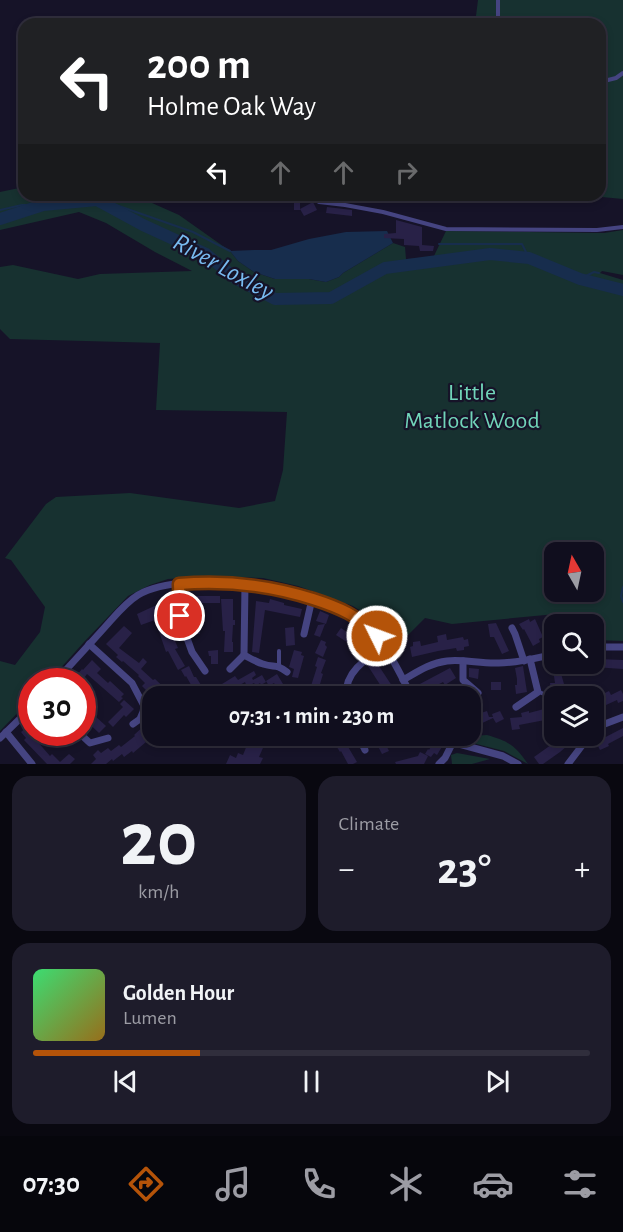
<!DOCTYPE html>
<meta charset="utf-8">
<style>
body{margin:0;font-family:"Alegreya Sans",sans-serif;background:#1e1c2b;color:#f1f3f6;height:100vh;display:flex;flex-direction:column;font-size:22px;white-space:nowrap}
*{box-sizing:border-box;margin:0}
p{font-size:20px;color:#9c9ca4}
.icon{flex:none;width:33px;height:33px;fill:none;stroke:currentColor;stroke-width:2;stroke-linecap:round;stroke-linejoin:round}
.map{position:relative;height:764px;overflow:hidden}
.drawer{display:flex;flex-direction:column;gap:12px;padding:12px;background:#090810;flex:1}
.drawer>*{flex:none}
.banner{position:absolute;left:18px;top:18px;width:588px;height:183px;border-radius:18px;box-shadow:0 3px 9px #0003,0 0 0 2px #302e3c;background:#202124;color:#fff;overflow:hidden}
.needle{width:39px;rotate:351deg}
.tools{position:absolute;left:544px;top:542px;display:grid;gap:12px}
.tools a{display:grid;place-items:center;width:60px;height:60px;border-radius:12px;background:#100e1e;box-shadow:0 3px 9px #0003,0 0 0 2px #302e3c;font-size:30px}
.speed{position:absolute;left:18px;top:668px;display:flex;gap:12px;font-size:30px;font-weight:700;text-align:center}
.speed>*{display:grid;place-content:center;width:78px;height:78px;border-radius:50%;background:#100e1e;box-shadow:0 3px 9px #0003,0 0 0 2px #302e3c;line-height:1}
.speed .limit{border:9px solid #d22;background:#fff;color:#111}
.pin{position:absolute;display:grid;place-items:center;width:51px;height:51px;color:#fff;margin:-26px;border:3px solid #fff;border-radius:50%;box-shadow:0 2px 6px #0007}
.me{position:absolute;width:66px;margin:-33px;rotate:312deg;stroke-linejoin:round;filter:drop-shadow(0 0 4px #0008)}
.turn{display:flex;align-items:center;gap:21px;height:126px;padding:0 30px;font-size:27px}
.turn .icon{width:78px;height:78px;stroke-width:2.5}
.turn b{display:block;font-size:42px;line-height:51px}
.lanes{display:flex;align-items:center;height:57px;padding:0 30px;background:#0003;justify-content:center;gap:30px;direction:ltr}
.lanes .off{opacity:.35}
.big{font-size:45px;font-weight:700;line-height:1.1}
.drawer .widget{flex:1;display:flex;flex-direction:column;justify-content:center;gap:9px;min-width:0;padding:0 21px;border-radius:18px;background:#1e1c2b}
.drawer .dial{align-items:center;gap:0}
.dial b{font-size:78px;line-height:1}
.song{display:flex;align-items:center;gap:18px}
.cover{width:72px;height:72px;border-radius:9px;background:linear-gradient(135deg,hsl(140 70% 55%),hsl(40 70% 35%))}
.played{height:6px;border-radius:3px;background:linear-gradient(90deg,#b45309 30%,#302e3c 30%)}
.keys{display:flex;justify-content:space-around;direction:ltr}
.heat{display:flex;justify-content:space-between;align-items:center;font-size:33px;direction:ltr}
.drawer .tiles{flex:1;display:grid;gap:12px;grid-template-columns:1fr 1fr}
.widget:last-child{grid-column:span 2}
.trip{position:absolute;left:142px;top:686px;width:339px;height:60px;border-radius:18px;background:#100e1e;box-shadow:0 3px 9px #0003,0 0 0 2px #302e3c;font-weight:700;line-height:60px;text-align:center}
.dock{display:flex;height:96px;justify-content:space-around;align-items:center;background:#06060c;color:#9c9ca4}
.dock .icon{width:42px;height:42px}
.dock .selected{color:#b45309}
.dock b{font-size:27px;color:#f1f3f6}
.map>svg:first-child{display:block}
</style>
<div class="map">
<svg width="623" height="764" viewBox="0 0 623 764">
<rect width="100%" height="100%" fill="#161328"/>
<!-- green -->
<g fill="#173130" fill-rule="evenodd">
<path d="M478,0H623V199L580,195H600V24H475Z"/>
<path d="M24,187V195H134L179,215L230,251L238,261L254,272L275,279H309L326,282L339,277L343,273L393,243L405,247L406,259L433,258L446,231L604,233L623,230V275L602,271L600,273L623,280V641L594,640V624H558L556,614L452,624L425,618L394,649L372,618L353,606L298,586L263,578L214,576L168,579L150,585L128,596L84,642L49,681H32L31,699L0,731V661L15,665L40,632L45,607L11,560L5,558L46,504L56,497L130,493L239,508L275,501L283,470L287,412L156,410L160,343L10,339L0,329V267L13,265L78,279L100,274L192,271L155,252L106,223L79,212L0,230V192ZM555,552H594V591H555Z"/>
<path d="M487,735C508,741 515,745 528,764L504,751L461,740L472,736Z"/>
<path d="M457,753L490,759L472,764H452L451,755Z"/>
</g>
<!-- water -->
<path fill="#172d4d" d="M387,231L393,243L343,273L339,277L326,282L309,279H275L254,272L238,261L230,251L254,250H271L309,239L346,232Z"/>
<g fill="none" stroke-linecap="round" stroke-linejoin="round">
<!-- stream -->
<g stroke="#172d4d" stroke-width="2">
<path d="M109,207L116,205L193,232L230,251"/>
<path d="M0,210L22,205H43"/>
<path d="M439,244H522L529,258"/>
<path d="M580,279L594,272L599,273"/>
<path d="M623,587L621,596L623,602"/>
</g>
<!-- river -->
<path stroke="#172d4d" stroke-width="12" d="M0,219L43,205L97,200L143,225L206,254L235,278L275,299L331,298L385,268L490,254L529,258L580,279L623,290"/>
</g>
<!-- building -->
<g fill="#282147">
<path d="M300,196V210H294V197Z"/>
<path d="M313,202L317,210L304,216L300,209Z"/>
<path d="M327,207L352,210V216L326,213Z"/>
<path d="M396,220L422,227V245L434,246L433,251H420L419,246L404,245V239L384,238V234L396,233Z"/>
<path d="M189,596H220V603H195V610H189Z"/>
<path d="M221,599H233V620H235V625H233L232,642H233V652H224L225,631H223Z"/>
<path d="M270,599L284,603V605L302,609L300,617L265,610L259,653L252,652L256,601L269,603Z"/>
<path d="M161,603L167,619H169L172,625L169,626L178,648L175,649L185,666L178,670L168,651L166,652L155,620L141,625L137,614Z"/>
<path d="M320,611L329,615L326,624L316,621Z"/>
<path d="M192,615H200V634H193Z"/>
<path d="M529,619L530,622L535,619L543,637L539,639L540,642L533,646L524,629L523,630L519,624Z"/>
<path d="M496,623L509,651L502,654L494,637H490L488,624Z"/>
<path d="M325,624L320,637L314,635L318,625Z"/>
<path d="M124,626L132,633L119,648L139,663L143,658L147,662L141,669L153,680L155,679L173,696H160L151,688L148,692L142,686L145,683L138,676L139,675L123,661L122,662L116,657L118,655L106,644Z"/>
<path d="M294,627L295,645L286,646L285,628Z"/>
<path d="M341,628L367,646L362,652L336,635Z"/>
<path d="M446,634L447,640L463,637L464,640L468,639L469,646L464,647V650L457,651L456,648L438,651L412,657L410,647L413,646V642L420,641L421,646L438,642L437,636Z"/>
<path d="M321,640L326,642L325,645L327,647L323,657L315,653Z"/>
<path d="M218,650V664H211V656H209L208,651Z"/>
<path d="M294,650L302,652L301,655L304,656L298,678L292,677L294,669L289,667Z"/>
<path d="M318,657L326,660L321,673L323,674L320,684V696H312V686H311L317,667L315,666Z"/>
<path d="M598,659L623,660V669L608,668L597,667L598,666L574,671L572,664L598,663Z"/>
<path d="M92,660L101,669L97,673L108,683L110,681L124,694L121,697L123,698L119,702L87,674L82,681H72L82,669L83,670Z"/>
<path d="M375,660L394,689L386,694L368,666Z"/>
<path d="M555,661V663H558L564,684L557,685L558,688L551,689L550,683H555L553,669L547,671L546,663Z"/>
<path d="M189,666L194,677H196L201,685L194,690L186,676L185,677L181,670Z"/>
<path d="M523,666L527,692L516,694L515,685H517V679L515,668Z"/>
<path d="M450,668L456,678L445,685L443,682L422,693L418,685Z"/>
<path d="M469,668L479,669L478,679L469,677Z"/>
<path d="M254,671L256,675L252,678L253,680L262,675L266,682L261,685L260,683L256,686L254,683L247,687L245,682L235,688L233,686L225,691L222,684L235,676L238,680Z"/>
<path d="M277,674L283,684L277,688L274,683L269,686L266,681Z"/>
<rect x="491" y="682" width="10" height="8"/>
<path d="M621,690L623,694V701L618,703L617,700L606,705L601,695L609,691L611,695Z"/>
<path d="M124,700L134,709L126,717L124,715L113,727L108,722L123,707L120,704Z"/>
<path d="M82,704L106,726L99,733L82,717Z"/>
<path d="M555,704V716L545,720L519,725L520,729L512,730L510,718L522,717L521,713L529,711V713L544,709Z"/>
<path d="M487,711L489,717H493L492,714L500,711L504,719L496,723L493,718L478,725V728H472V718L483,717L481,713Z"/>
<path d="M32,723V732L30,733L50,756L52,754L60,762L69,754L75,759L70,764H47L24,740L26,738L21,732Z"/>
<path d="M147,723L152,730L149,732L151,734L144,739L146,742L133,753L132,751L124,757L122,754L113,761L112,759L106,764H91L96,759L93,755L98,750L101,753L108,748L111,751L119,745L121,747L135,736L134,735Z"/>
<path d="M623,728V736L608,744L609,746L600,750L596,742Z"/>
<path d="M55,732H67L73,739L67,745Z"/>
<path d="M251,735H274L271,743L266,741L259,757L263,758L260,764H226L230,755L236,758L238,753L243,755Z"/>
<path d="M372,735H381L389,751L382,754Z"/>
<path d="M411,735H418L421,738L413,744L408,738Z"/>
<path d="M565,735H571L575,739L560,752L543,764H539L534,757Z"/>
<path d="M344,740L357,762L353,764H348L341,751L340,752L335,744Z"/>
<path d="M434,741L443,745L437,755L434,753L431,757L425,754L428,749L429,750Z"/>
<path d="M420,752L428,756L424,764H396L395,762L418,756Z"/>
</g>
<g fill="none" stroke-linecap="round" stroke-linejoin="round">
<!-- service -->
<g stroke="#454481" stroke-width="4">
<path d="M498,0V18L500,24"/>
<path d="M600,82L616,78L623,73"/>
<path d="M319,202L345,205L383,212L446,229L597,230L623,227"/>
<path d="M279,665V651"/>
<path d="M539,692L544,694L563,692"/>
</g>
<!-- minor -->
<g stroke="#454481" stroke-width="7">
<path d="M179,584V616L192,652L205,671"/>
<path d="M245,584L244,655C250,658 256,662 263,664C275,668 275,663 287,672"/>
<path d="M512,628L515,634L524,661"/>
<path d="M304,634L312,599"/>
<path d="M89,644L132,683L144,706L143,712L140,719L133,724"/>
<path d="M594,647H623"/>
<path d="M463,661V680L478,693"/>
<path d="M230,669L244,655"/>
<path d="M403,680C417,672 430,663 447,661C464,659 481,664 499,663C518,663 536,658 555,654"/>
<path d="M56,681C72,663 89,645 105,627C115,616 125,603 138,595C186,567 329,587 369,627C388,646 399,673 412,696"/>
<path d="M346,696C345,671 366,659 385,647"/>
<path d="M144,706H153"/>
<path d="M516,707L538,692L530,659"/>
<path d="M594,731L602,725L623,717"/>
<path d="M6,732L32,764"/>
<path d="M78,732L90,743L108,738"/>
<path d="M358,735L365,750"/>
<path d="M442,735L459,744L503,756L518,764"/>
<path d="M0,738L32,707"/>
<path d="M439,764L445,758L453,742"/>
<path d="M568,764L590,735"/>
</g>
</g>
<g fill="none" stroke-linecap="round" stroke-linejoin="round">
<!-- route casing -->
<g stroke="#753606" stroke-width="15">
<path id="route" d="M180,616L179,584C225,580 269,585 313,599C338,607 360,616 377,636"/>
</g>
<!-- route -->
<use href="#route" stroke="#b45309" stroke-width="10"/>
</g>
<g text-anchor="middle" stroke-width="4.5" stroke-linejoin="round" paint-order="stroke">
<!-- park labels -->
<g font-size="24" fill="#71d4b9" stroke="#161328">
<text x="472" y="400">Little<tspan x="472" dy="28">Matlock Wood</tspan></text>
</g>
<!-- water labels -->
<g font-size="26" font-style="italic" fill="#78baf0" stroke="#161328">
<text transform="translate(224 266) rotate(29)" y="9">River Loxley</text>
</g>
</g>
</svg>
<div class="tools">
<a><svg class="needle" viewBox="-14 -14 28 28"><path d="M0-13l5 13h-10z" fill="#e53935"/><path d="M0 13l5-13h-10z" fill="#9c9ca4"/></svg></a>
<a><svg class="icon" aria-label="search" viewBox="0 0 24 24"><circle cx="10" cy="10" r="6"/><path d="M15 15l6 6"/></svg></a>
<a><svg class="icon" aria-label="layers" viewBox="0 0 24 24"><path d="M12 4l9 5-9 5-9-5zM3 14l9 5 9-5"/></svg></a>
</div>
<div class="speed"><div class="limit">30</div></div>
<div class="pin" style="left:180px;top:616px;background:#d93025"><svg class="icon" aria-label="arrive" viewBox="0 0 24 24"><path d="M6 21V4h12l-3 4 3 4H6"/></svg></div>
<svg class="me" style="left:377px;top:636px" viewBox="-20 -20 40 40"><circle r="17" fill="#b45309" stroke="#fff" stroke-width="3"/><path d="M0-11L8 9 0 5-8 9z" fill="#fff"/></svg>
<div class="trip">07:31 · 1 min · 230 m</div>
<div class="banner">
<div class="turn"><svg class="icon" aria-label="left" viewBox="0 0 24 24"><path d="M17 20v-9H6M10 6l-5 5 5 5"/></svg><div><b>200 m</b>Holme Oak Way</div></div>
<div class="lanes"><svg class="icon" aria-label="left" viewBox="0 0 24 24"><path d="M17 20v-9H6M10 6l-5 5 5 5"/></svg><svg class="icon off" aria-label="ahead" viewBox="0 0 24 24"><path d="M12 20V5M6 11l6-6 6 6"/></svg><svg class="icon off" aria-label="ahead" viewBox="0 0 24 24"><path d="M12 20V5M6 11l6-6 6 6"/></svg><svg class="icon off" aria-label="right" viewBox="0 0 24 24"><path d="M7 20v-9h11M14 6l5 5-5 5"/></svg></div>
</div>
</div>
<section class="drawer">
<div class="tiles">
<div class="widget dial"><b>20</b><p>km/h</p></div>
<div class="widget"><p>Climate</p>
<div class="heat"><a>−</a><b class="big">23°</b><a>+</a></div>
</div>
<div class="widget">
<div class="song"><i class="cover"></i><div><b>Golden Hour</b><p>Lumen</p></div></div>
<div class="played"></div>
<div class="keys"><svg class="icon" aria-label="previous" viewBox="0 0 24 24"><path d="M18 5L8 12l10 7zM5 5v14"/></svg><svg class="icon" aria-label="pause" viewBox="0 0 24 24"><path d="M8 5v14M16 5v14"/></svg><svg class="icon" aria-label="next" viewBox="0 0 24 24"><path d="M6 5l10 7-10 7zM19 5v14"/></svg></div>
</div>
</div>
</section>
<nav class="dock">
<b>07:30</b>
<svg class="icon selected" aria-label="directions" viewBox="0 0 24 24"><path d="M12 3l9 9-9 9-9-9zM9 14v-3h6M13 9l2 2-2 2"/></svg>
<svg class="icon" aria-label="music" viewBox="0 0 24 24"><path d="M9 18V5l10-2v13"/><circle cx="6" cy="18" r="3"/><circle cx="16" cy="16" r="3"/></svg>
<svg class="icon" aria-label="phone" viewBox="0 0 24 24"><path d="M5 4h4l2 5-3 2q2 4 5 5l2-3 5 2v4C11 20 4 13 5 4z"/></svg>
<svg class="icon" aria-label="climate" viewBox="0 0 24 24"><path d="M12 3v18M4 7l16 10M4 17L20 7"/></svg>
<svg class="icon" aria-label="car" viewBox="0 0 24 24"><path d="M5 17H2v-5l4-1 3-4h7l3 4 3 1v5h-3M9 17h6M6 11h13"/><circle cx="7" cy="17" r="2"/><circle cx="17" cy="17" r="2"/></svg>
<svg class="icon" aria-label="filters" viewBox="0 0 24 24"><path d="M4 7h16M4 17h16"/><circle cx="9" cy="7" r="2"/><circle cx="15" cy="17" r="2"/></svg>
</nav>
